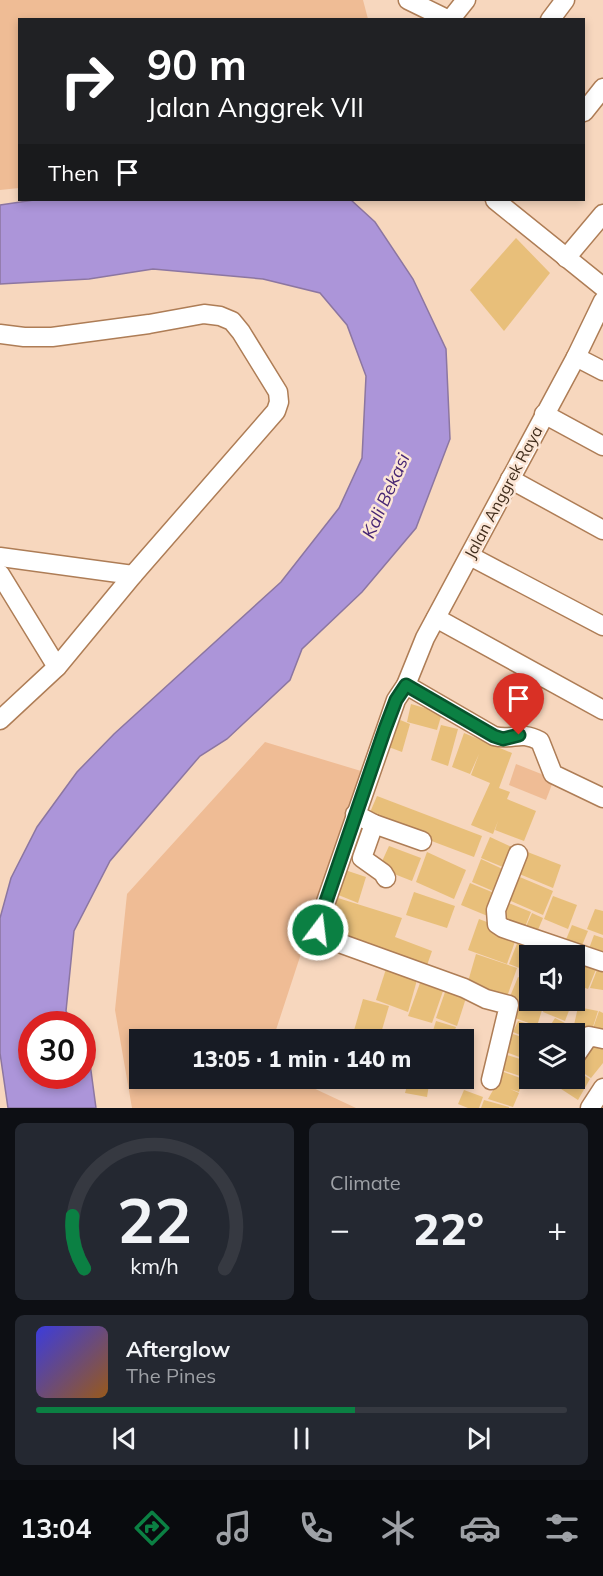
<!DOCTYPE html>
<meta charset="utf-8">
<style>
body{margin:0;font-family:Mulish,sans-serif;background:#242831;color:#f1f3f6;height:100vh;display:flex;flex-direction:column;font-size:22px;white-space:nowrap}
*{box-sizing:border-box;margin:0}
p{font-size:20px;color:#9ea1a6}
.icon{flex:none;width:33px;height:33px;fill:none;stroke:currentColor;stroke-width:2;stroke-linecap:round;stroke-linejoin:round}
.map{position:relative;height:1108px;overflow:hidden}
.side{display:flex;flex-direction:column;gap:15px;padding:15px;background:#0d0f14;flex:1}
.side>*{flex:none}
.banner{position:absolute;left:18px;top:18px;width:567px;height:183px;border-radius:0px;box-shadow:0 3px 9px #0003;background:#202124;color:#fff;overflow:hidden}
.tools{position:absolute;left:519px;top:945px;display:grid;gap:12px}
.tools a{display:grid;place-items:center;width:66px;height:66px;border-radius:0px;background:#171b24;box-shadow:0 3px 9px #0003;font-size:30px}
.speed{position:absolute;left:18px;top:1011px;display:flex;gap:12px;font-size:30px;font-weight:700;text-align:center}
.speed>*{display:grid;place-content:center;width:78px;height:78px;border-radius:50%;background:#171b24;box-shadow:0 3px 9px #0003;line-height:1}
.speed .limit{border:9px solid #d22;background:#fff;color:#111}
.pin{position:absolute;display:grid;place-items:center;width:51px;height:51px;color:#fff;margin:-62px -26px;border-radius:50% 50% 50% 0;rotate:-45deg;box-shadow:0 0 6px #0007}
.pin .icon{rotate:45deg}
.me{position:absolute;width:66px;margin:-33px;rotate:15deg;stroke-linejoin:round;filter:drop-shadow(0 0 4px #0008)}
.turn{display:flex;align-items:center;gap:21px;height:126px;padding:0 30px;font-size:27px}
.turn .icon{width:78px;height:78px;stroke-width:2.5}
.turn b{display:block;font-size:42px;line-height:51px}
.then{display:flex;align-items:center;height:57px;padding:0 30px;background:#0003;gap:12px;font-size:22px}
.big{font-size:45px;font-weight:800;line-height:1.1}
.side .widget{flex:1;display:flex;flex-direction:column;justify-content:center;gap:9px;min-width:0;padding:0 21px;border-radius:9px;background:#242831}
.side .dial{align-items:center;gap:0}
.dial svg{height:156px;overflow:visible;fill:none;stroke:#363941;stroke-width:7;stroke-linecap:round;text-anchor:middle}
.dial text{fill:#f1f3f6;stroke:none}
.song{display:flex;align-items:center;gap:18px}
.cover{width:72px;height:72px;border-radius:9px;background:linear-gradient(135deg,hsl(240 70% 55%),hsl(30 70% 35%))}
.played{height:6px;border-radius:3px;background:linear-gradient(90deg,#0b8043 60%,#363941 60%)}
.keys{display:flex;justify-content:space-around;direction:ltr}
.heat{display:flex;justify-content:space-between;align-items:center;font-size:33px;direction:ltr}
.side .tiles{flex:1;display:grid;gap:15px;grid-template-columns:1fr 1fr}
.widget:last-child{grid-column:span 2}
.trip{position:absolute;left:129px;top:1029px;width:345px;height:60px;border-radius:0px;background:#171b24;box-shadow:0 3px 9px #0003;font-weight:800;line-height:60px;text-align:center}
.menu{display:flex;height:96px;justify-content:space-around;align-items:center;background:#090b0e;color:#9ea1a6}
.menu .icon{width:42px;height:42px}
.menu .on{color:#0b8043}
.menu b{font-size:27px;color:#f1f3f6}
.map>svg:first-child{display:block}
</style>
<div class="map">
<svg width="603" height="1108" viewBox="0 0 603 1108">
<rect width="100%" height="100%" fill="#f7d7be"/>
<!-- green -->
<g fill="#efbc95">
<path d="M0,0H363L368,19L20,20L19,188L0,190Z"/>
<path d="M265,742L361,771L273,1039L140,1040V1078L294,1079L356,1108H132L115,1010L127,894Z"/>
<path d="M516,764L554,779L546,800L509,785Z"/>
</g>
<!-- water -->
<path fill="#ac95d9" stroke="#8c76a1" stroke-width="1.5" d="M34,200H351L375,222L413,279L446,349L450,439L416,528L362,592L302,649L290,680L227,739L200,756L110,861L74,931L66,1011L73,1024H32V1076H82L83,1043L89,1056L96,1108H8L0,1053V918L11,878L37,827L77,772L114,734L281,582L339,508L362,458L366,376L347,325L320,293L263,279L153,269L89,279L0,284V205Z"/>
<!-- building -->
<g fill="#e8bf7a">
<path d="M516,238L550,273L504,331L470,290Z"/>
<path d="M411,704L442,713L437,730L407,722Z"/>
<path d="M393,717L410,724L402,752L386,746Z"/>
<path d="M441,725L458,729L448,766L431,760Z"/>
<path d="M464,733L512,753L499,788L510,792L507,799L536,811L524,841L495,830L498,821L493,834L471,825L490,783L471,775L479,754L470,774L452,767Z"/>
<path d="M377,796L482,836L474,857L368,817Z"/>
<path d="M490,837L518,850L510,870L481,858Z"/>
<path d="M389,846L421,858L412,881L379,868Z"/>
<path d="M525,851L561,865L553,888L517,873Z"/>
<path d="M427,852L466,870L454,899L416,882Z"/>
<path d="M481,859L509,872L500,894L472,882Z"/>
<path d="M345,870L366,877L358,903L336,894Z"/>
<path d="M515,875L553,891L543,915L506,899Z"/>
<path d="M470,883L499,895L490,917L461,905Z"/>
<path d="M414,892L455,906L447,928L406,915Z"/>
<path d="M553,896L577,905L568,929L544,919Z"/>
<path d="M338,898L402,918L395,937L432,951L425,971L325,934Z"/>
<path d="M506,902L531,912L523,932L499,922Z"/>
<path d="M595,909L603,911V935L587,929Z"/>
<path d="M532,913L543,918L535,937L523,933Z"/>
<path d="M479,919L500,927L497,935L517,936L507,964L468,950Z"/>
<path d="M572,925L588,931L581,948L565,942Z"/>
<path d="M594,935L603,938V960L587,954Z"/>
<path d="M520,936L533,941L522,969L509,964Z"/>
<path d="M537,942L557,956H531Z"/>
<path d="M476,954L517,968L507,997L467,985Z"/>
<path d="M530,957V978L521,975Z"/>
<path d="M580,959L597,967L588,989L574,984V975Z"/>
<path d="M600,962L603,963V990L590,988Z"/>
<path d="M386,969L417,980L408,1012L376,1000Z"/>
<path d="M518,977L530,981V1000H539L538,1006L509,999Z"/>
<path d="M420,983L443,991L432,1023L408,1016Z"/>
<path d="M445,992L466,998L457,1026L436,1018Z"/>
<path d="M363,999L389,1006L379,1040H370L353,1034Z"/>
<path d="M547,1000H555L570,1008L565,1021L543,1012Z"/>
<path d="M519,1004L542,1010L537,1026L515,1018Z"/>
<path d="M578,1007L598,1011L592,1030L574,1025Z"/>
<path d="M599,1011L603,1013V1034L592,1031Z"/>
<path d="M555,1018L579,1030L574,1038V1034H545Z"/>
<path d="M436,1021L456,1027L451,1040H430Z"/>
<path d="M518,1021L540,1027L538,1034H530V1039L513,1032Z"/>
<path d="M513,1034L530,1040V1061L506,1052Z"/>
<path d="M593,1039L603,1045V1063L591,1078L574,1067V1061Z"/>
<path d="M507,1055L530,1062L526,1078L502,1070Z"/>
<path d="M574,1069L590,1079L578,1100L558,1087L563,1078H574Z"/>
<path d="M501,1071L523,1079L519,1092L510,1089L519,1093L513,1107L488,1099L496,1085Z"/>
<path d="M409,1078H430L427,1097L405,1093Z"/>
<path d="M464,1090L483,1097L479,1108H468L458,1104Z"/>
<path d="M484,1100L509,1107V1108H481Z"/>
</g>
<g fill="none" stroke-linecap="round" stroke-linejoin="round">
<!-- street casing -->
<g stroke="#ae7d56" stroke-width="21">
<g id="street">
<path d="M408,0L449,20"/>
<path d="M450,20L466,0"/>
<path d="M550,20L565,0"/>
<path d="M584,112L603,88"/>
<path d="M495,200L603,287"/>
<path d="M566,258L603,214"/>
<path d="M0,334L24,337H52L149,324L204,314L220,316L232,321L241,332L278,392L279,402L276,411L133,575L57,667L0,720"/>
<path d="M576,357L603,371"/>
<path d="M544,414L603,446"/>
<path d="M510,479L603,530"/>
<path d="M470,556L603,626"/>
<path d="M0,557L133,575"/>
<path d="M0,574L57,667"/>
<path d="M436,618L603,710"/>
<path d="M406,685L494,736C514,741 519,730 540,741L553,774L603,798"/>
<path d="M355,814L374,824L422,841"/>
<path d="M374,824L362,858L383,873L386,878"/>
<path d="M518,854L496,910L497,924L503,928L603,962"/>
<path d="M574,1058L589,1036L603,1039"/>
<path d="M491,1080L509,1005L486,999L464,988L331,940L322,935L318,930L320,919L396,700L406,685L425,638L576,357L603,301"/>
<path d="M590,1108L603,1088"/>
</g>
</g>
<!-- street -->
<use href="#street" stroke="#fff" stroke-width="18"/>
</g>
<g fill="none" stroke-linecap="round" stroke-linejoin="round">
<!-- route casing -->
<g stroke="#07532c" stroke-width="15">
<path id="route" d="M318,930L320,919L385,729L396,700L406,685L494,736L503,739L519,735"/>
</g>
<!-- route -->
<use href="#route" stroke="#0b8043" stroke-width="10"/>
</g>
<g text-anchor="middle" stroke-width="5" stroke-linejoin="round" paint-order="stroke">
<!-- street labels -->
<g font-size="16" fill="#422e1d" stroke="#fce6d6">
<text transform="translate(503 492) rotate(-62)" y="6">Jalan Anggrek Raya</text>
</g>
<!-- water labels -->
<g font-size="18" font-style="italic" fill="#472674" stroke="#fce6d6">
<text transform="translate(386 496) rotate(-66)" y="6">Kali Bekasi</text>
</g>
</g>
</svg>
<div class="tools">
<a><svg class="icon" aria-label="sound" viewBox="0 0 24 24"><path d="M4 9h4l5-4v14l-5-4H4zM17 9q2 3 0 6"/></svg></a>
<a><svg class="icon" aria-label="layers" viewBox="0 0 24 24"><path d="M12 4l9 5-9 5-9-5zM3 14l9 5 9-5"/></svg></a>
</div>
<div class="speed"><div class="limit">30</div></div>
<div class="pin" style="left:519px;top:735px;background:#d93025"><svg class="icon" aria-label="arrive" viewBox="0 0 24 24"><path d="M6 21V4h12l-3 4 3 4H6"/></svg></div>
<svg class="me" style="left:318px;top:930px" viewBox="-20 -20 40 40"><circle r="17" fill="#0b8043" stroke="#fff" stroke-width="3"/><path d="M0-11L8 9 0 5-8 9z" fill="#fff"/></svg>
<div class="trip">13:05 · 1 min · 140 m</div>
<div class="banner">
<div class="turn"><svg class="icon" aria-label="right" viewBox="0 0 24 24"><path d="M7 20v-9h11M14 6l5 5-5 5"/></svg><div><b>90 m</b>Jalan Anggrek VII</div></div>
<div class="then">Then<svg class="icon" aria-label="arrive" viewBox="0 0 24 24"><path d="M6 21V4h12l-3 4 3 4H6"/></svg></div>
</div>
</div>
<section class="side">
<div class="tiles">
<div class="widget dial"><svg viewBox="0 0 100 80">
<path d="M14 69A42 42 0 1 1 86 69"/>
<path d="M14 69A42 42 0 0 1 8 42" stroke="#0b8043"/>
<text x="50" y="56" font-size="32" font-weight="700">22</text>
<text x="50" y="72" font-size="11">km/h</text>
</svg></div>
<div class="widget"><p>Climate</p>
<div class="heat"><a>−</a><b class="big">22°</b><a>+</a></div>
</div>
<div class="widget">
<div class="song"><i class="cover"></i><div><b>Afterglow</b><p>The Pines</p></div></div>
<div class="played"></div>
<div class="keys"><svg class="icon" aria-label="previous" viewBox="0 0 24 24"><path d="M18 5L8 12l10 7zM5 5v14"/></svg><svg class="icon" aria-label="pause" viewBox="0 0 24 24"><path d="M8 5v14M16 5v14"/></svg><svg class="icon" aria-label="next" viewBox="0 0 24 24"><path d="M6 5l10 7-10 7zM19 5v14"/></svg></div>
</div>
</div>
</section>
<nav class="menu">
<b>13:04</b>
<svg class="icon on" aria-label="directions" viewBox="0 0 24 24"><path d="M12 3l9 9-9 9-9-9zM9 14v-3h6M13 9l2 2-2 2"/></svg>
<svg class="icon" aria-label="music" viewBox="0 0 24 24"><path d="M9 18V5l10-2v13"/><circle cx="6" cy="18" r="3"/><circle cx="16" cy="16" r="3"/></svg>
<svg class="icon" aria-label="phone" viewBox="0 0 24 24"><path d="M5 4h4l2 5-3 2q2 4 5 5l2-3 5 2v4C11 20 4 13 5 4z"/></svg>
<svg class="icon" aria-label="climate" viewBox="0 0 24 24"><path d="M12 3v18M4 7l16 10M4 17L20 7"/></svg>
<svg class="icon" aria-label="car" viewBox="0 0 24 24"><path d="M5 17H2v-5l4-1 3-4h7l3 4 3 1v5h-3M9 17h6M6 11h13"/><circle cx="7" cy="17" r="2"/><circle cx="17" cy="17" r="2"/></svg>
<svg class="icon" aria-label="filters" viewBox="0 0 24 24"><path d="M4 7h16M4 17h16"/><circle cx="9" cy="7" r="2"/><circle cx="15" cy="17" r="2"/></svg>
</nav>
